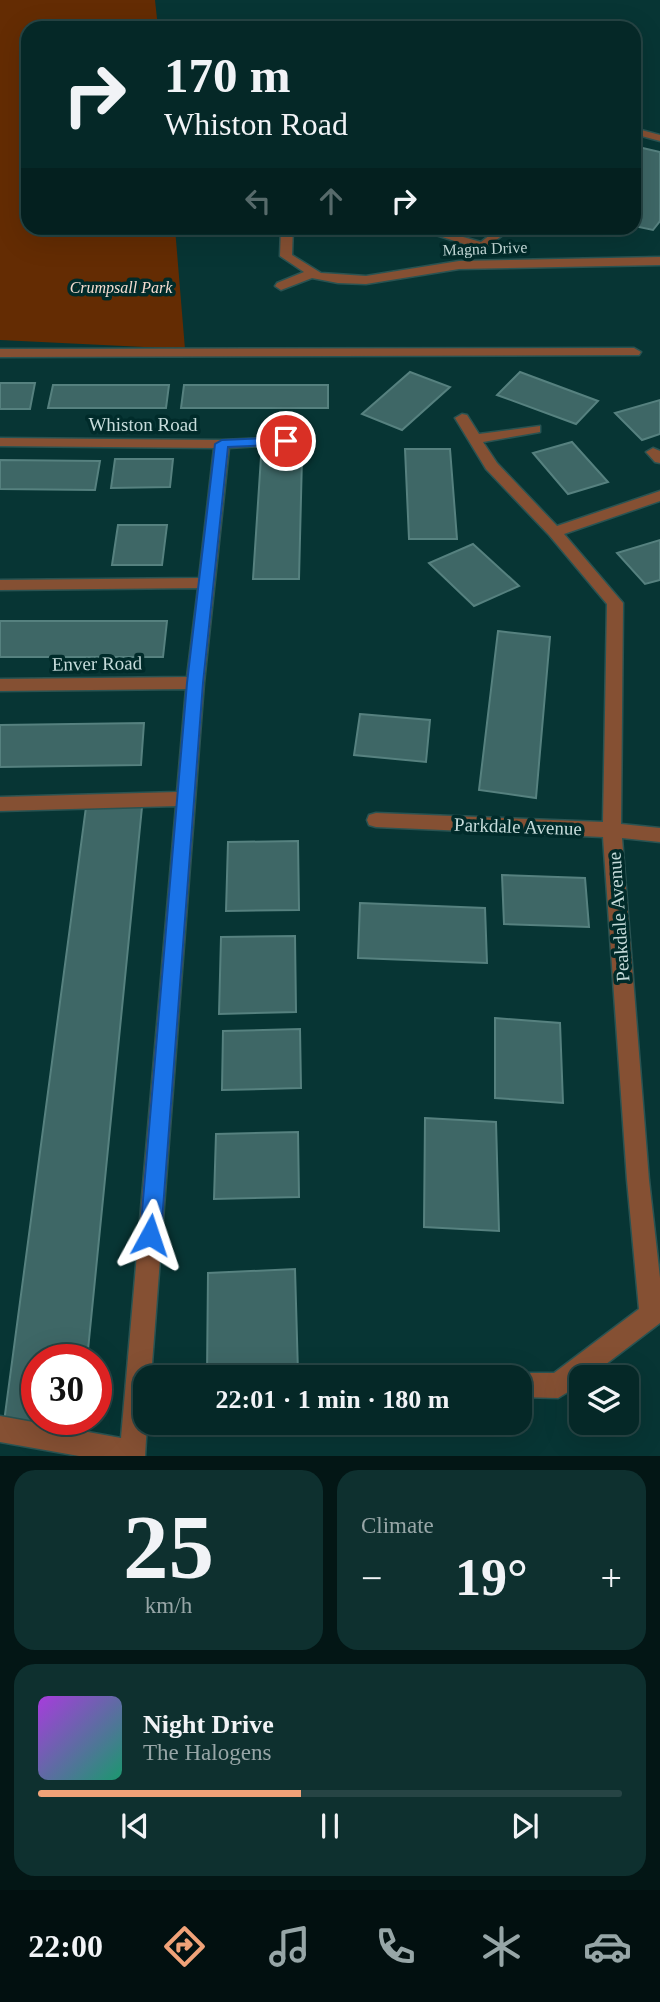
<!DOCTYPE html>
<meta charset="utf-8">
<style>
body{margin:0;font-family:Georgia,serif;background:#0e302f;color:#f1f3f6;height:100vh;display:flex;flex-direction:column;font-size:26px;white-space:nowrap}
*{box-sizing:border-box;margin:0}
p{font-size:23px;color:#97a6a7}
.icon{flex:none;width:38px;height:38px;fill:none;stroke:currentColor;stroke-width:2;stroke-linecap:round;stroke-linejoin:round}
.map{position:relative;height:1456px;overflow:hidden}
.panel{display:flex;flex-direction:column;gap:14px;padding:14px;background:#031615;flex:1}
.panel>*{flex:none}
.guide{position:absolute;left:21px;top:21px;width:620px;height:214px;border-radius:21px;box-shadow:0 7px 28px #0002,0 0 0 2px #264444;background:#052827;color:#f1f3f6;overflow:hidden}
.fabs{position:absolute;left:569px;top:1365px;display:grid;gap:14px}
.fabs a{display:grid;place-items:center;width:70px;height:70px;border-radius:14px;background:#052827;box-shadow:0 7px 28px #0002,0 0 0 2px #264444;font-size:35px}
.speed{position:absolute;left:21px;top:1344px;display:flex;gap:14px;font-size:35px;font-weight:700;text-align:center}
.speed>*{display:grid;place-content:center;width:91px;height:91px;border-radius:50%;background:#052827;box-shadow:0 7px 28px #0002,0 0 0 2px #264444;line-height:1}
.speed .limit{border:10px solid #d22;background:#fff;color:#111}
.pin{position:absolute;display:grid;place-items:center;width:60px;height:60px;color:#fff;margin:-30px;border:4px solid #fff;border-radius:50%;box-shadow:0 2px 7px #0007}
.me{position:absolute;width:77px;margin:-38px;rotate:5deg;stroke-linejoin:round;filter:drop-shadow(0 0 5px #0008)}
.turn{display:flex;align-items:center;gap:24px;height:147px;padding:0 28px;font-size:32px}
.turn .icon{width:91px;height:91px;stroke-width:2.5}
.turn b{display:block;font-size:49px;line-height:60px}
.lanes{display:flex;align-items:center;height:66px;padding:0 28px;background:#0003;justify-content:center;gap:35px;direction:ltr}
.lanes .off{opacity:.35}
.big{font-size:52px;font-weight:600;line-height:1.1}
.panel .tile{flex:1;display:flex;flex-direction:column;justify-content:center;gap:10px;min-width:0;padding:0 24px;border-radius:21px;background:#0e302f}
.panel .dial{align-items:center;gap:0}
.dial b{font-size:91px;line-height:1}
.song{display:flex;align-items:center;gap:21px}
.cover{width:84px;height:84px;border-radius:10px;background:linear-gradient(135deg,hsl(280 70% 55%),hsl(160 70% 35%))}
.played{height:7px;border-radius:4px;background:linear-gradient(90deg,#f0a278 45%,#264444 45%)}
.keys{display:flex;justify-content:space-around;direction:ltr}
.heat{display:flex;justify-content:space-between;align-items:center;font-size:38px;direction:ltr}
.panel .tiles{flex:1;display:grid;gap:14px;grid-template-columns:1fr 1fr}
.tile:last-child{grid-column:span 2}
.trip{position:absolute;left:133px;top:1365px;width:399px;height:70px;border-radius:21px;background:#052827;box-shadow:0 7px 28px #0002,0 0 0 2px #264444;font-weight:600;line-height:70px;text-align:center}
.menu{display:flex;height:112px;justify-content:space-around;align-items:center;background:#021010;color:#97a6a7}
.menu .icon{width:49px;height:49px}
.menu .selected{color:#f0a278}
.menu b{font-size:32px;color:#f1f3f6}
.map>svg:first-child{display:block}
</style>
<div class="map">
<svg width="660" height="1456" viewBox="0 0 660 1456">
<rect width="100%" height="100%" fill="#073534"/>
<!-- green -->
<path fill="#642c03" d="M0,0H155L158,28H28V228H175L185,349L0,340Z"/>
<!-- building -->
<g fill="#3e6766" stroke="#56817f" stroke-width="2">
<path d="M634,146L660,152V221L653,230L634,226Z"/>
<path d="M410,372L450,387L402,430L362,414Z"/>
<path d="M520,372L598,401L576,424L497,395Z"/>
<path d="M0,383H35L30,409H0Z"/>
<path d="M53,385H169L166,408H48Z"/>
<path d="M184,385H328V408H181Z"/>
<path d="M660,400V434L642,440L615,413Z"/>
<path d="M572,442L608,482L568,494L533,453Z"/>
<path d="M405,449H450L457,539H409Z"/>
<path d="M261,457H302L299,579H253Z"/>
<path d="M115,459H173L170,487L111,488Z"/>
<path d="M0,460L100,461L95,490L0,489Z"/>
<path d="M118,525H167L162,565H112Z"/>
<path d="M660,540V580L645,584L617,553Z"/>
<path d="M473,544L519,586L474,606L429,563Z"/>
<path d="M0,621H167L163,657H0Z"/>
<path d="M498,631L550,637L536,798L479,790Z"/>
<path d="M360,714L430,720L426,762L354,755Z"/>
<path d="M144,723L141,765L0,767V725Z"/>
<path d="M86,807H142L87,1360H37V1419H82L81,1421L4,1422Z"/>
<path d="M298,841L299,910L226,911L228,842Z"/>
<path d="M502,875L585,878L589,927L504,924Z"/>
<path d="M360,903L485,908L487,963L358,958Z"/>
<path d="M295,936L296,1012L219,1014L221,937Z"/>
<path d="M495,1018L560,1023L563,1103L495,1098Z"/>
<path d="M300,1029L301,1088L222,1090L223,1031Z"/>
<path d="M425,1118L496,1122L499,1231L424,1227Z"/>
<path d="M298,1132L299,1197L214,1199L216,1134Z"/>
<path d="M295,1269L298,1373L207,1377L208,1273Z"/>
</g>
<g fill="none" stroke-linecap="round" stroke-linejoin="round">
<!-- minor casing -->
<g stroke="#295352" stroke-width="3">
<g id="minor">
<path d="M634,128L660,135V141L634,134Z"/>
<path d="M281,228H293L292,255L321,273L366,276L459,261L660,257V265L459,269L366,284L338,283L312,278L281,290L275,286L277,283L304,272L280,256Z"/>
<path d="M414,228H431L481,242L499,228H512L483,250Z"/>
<path d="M634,348L641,352L639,355L0,357V349Z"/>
<path d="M462,414L467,415L479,434L540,426V432L483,442L497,463L557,526L660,491V501L564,534L623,603L621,824L660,828V842L622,838L649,1180L660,1278V1323L589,1377H581V1384L558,1398L520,1397V1377L511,1376L520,1373H554L639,1309L627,1180L603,837L376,827L369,825L367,820L369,815L376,813L603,822L607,604L549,535L486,469L455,418Z"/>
<path d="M286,437L291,438V444L229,448L204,683L151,1377H145L147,1423L145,1456H79L0,1442V1416L121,1438L176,806L0,811V797L177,792L186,689L0,691V679L187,677L198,588L0,590V580L199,578L214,448L0,446V438L222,440Z"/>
<path d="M653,448L660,451V463L655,462L646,452Z"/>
</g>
</g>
<!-- minor -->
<use href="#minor" fill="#855033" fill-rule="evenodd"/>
</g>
<!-- route -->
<path fill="#1a73e8" stroke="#114b97" stroke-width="2" d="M286,437L291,438V444L228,447L203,683L161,1235L158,1242L150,1245L143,1242L140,1235L187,683L215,444L222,440Z"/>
<g text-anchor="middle" stroke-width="7" stroke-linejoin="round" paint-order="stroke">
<!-- far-street labels -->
<g font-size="16" fill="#c6dcdb" stroke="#002b2a">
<text transform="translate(485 248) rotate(-2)" y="6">Magna Drive</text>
</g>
<!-- far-park labels -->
<g font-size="16" font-style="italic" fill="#f4dcd0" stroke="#002b2a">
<text x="121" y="293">Crumpsall Park</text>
</g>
<!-- street labels -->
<g font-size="19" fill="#c6dcdb" stroke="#002b2a">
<text x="143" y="431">Whiston Road</text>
<text transform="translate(97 663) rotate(-1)" y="7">Enver Road</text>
<text transform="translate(518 826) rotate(2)" y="7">Parkdale Avenue</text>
<text transform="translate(618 917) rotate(-94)" y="7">Peakdale Avenue</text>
</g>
</g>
</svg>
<div class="fabs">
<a><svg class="icon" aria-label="layers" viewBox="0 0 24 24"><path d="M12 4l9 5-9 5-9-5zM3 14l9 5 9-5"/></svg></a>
</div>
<div class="speed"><div class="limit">30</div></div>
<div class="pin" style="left:286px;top:441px;background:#d93025"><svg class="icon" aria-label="arrive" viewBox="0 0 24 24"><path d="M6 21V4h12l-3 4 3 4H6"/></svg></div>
<svg class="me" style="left:150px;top:1235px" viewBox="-20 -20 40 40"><path d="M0-17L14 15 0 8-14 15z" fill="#1a73e8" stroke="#fff" stroke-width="4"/></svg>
<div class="trip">22:01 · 1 min · 180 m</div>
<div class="guide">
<div class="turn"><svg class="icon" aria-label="right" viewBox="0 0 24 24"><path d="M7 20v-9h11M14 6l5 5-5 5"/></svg><div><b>170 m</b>Whiston Road</div></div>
<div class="lanes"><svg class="icon off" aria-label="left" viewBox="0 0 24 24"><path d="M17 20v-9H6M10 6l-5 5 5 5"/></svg><svg class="icon off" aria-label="ahead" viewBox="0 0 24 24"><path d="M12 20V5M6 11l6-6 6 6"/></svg><svg class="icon" aria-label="right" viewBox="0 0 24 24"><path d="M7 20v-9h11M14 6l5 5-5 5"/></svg></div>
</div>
</div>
<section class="panel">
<div class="tiles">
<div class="tile dial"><b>25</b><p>km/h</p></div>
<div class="tile"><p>Climate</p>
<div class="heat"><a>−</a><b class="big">19°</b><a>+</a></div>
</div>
<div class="tile">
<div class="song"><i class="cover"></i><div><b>Night Drive</b><p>The Halogens</p></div></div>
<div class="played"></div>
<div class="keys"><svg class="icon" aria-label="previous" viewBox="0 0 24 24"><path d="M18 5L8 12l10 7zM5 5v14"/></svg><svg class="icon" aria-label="pause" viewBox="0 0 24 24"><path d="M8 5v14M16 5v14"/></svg><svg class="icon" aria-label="next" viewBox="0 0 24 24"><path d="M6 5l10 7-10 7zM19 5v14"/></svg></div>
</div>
</div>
</section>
<nav class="menu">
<b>22:00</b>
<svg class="icon selected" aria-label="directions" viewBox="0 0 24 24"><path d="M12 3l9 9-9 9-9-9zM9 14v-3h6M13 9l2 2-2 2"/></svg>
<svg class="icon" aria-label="music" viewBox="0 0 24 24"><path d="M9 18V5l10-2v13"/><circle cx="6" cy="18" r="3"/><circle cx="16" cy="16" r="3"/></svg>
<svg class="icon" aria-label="phone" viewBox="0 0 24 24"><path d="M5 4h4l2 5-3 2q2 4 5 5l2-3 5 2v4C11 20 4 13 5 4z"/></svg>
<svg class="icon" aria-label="climate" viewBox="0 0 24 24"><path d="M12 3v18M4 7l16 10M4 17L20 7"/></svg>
<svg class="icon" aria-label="car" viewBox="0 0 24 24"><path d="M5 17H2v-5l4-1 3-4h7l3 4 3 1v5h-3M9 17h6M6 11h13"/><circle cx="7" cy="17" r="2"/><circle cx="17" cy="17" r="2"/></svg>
</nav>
